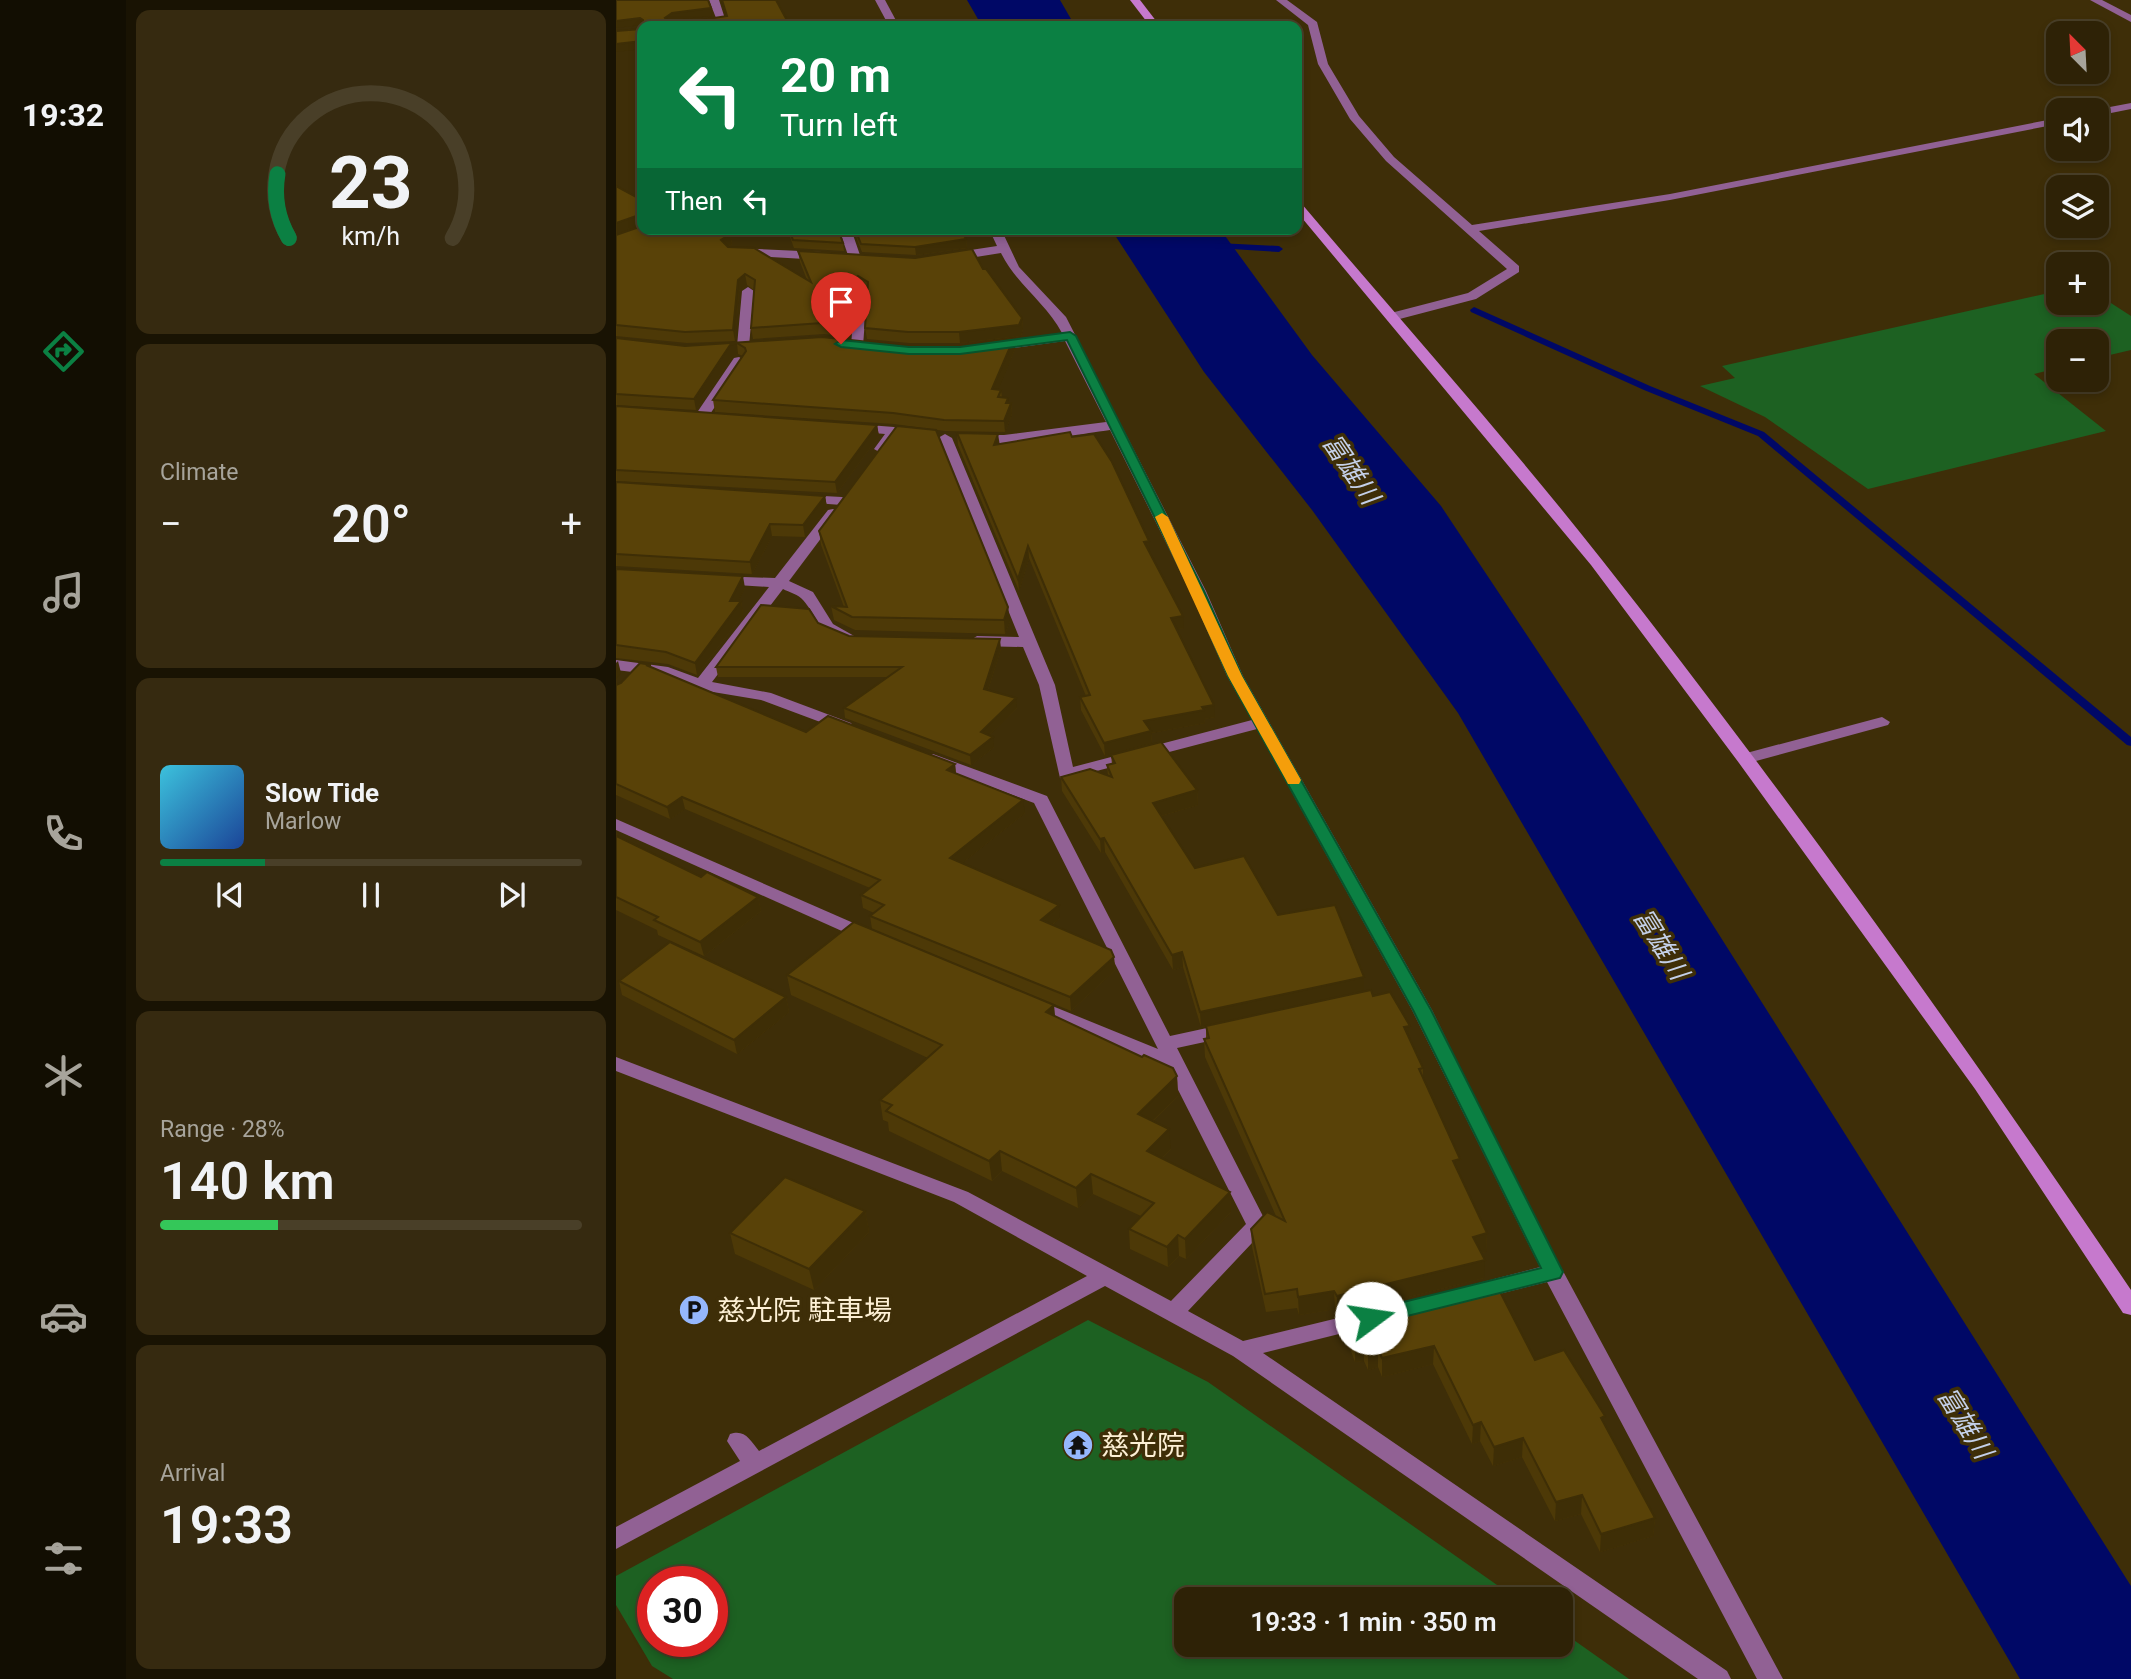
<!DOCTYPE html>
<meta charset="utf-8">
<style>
body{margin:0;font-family:Roboto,"Noto Sans JP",sans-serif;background:#362a10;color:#f1f3f6;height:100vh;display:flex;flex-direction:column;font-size:26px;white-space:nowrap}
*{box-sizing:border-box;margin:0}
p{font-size:23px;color:#a7a49b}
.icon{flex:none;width:38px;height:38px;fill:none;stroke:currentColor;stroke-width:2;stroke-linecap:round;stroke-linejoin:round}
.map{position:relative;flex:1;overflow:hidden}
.panel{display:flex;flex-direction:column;gap:10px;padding:10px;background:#191303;width:490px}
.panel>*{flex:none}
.top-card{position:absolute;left:21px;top:21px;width:665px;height:214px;border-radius:14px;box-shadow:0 4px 10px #0003,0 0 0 2px #493f28;background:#0b8043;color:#fff;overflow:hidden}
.needle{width:46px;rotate:336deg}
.tools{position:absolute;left:1430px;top:21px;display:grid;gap:14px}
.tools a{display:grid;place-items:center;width:63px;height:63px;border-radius:14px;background:#2e2206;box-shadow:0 4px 10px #0003,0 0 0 2px #493f28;font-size:35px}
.speed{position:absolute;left:21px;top:1566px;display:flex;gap:14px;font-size:35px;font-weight:700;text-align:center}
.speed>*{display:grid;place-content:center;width:91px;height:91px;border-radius:50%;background:#2e2206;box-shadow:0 4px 10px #0003,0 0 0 2px #493f28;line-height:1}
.speed .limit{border:10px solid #d22;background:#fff;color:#111}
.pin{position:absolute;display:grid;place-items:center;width:60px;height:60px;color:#fff;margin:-72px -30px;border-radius:50% 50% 50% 0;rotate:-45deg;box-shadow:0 0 7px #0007}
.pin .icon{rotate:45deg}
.me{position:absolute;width:77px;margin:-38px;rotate:76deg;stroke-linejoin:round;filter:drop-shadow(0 0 5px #0008)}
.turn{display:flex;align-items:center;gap:24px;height:147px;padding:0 28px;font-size:32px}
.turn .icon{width:91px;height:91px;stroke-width:2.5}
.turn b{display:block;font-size:49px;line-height:60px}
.then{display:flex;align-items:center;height:66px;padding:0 28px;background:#0003;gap:14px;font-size:26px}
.big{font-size:52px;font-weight:600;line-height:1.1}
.panel .widget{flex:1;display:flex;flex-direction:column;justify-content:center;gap:10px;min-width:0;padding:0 24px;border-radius:14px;background:#362a10}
.panel .dial{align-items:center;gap:0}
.dial svg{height:182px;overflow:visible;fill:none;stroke:#493f28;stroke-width:7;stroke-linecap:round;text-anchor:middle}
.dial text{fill:#f1f3f6;stroke:none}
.song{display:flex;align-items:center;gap:21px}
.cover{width:84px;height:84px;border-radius:10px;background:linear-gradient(135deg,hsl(190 70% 55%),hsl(220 70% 35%))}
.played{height:7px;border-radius:4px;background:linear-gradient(90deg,#0b8043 25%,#493f28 25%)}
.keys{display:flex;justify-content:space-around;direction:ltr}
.heat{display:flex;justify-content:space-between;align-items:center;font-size:38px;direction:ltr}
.charge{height:10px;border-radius:5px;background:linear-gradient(90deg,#34c759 28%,#493f28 0)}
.trip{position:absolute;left:558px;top:1587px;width:399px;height:70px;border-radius:14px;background:#2e2206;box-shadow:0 4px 10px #0003,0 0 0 2px #493f28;font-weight:600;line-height:70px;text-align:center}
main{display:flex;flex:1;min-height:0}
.tabs{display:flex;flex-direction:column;width:126px;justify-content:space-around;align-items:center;background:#120e02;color:#a7a49b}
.tabs .icon{width:49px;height:49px}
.tabs .active{color:#0b8043}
.tabs b{font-size:32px;color:#f1f3f6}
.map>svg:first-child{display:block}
</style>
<main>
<nav class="tabs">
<b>19:32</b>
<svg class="icon active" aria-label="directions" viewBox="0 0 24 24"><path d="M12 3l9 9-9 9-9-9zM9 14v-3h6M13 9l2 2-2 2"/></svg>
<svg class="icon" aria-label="music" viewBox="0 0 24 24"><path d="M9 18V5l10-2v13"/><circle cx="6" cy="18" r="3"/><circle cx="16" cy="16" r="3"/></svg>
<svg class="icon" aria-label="phone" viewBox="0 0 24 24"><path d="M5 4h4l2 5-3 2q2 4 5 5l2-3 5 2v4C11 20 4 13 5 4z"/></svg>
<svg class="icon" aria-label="climate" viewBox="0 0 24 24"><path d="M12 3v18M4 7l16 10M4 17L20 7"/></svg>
<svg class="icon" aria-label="car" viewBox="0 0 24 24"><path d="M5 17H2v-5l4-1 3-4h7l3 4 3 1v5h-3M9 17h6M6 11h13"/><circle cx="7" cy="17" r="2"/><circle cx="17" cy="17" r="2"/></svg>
<svg class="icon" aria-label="filters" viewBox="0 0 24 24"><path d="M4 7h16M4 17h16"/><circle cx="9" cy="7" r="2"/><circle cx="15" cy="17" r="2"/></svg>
</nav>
<section class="panel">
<div class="widget dial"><svg viewBox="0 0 100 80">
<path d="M14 69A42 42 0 1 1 86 69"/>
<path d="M14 69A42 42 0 0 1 9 41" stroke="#0b8043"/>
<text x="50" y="56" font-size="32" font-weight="700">23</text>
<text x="50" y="72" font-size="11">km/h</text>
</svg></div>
<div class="widget"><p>Climate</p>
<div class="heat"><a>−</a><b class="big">20°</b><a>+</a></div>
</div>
<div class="widget">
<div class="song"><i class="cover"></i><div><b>Slow Tide</b><p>Marlow</p></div></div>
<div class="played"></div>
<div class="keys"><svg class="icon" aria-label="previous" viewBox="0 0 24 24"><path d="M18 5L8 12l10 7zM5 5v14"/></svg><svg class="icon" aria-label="pause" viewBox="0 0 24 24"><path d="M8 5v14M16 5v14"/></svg><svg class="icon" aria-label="next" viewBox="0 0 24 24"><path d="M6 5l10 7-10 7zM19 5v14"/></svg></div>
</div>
<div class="widget"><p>Range · 28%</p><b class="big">140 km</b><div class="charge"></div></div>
<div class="widget"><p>Arrival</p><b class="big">19:33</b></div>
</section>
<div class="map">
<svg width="1515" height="1679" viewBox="0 0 1515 1679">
<rect width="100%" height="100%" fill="#3e2e08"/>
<!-- green -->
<g fill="#1d6122" fill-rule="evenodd">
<path d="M1442,291V303H1480L1481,294L1515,316V350L1481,358L1480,341H1442V368L1418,374L1490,431L1252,489L1149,417L1084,386L1119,378L1106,366Z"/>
<path d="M472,1320L592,1382L901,1599L570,1600V1645H945V1631L1013,1679H57L36,1666L0,1605V1576ZM37,1582H96V1642H37Z"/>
</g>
<!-- water -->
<g fill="#000866">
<path d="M351,0H444L459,26H366Z"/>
<path d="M495,229H604L696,355L825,506L966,718L1515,1586V1679H1404L842,713L696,510L588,372Z"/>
</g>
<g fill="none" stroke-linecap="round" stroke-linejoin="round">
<!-- stream -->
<g fill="#000866" fill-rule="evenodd">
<path d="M602,243L663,246L667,249L663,252L599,248V244Z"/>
<path d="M858,307L1034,386L1148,432L1515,737V746L1511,745L1142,436L1028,390L855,312L854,310Z"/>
</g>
<!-- street -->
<g fill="#916194" fill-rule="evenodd">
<path d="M93,0H103L110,22L80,26H53L58,23L100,18Z"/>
<path d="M259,0H269L283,26H273Z"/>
<path d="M660,0H671L701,22L712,64L743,116L778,157L856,225L1054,194L1442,118V124L1054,200L863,231L903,266V272L860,299L776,321L771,320V314L852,293L891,269L770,161L734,119L702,64L692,25Z"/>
<path d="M1474,0H1486L1515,15V22Z"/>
<path d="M1515,103V109L1480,116V110H1478Z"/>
<path d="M223,229H235L245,258L243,261L233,258Z"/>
<path d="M373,229H385L403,267L450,317L590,591L627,676L816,1010L920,1221L1167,1679H1141L931,1282L859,1300L851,1298L848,1292L851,1286L924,1267L796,1010L641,729L450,779L444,778L423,685L407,647L361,646L353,641L361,636L403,637L322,438L329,434L336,438L439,685L457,767L636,720L611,676L574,591L494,430C471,433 369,451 355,439L362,435H388L490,422L449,341L377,351L370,347L377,343L446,333C430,303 400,284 385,253L335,261L329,257L335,253L381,246Z"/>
<path d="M122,248L206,252L212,256L206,260L118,255L116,252Z"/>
<path d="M132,287L138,291L133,346L127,350L121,346L126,291Z"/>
<path d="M245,289L251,293L247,346L241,350L235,346L239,293Z"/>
<path d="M123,357L130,361L92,417L90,420H80L78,417L118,358Z"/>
<path d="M240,424L278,427L285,431L270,452L265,453L258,449L269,434L235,431L233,428Z"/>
<path d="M189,495L226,497L233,501L226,505L184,502L182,499L184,496Z"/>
<path d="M217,509L224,513L173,581L197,592L217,624L240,637L238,640C208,647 201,615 187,600C183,595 173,592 167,589L96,682L155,693L235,723L237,726L235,729H223L145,700L85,690L49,676L0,670V660L52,667L82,678L153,587L105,584L100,582L97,579L100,576L159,578L212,510Z"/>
<path d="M1266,717L1274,722L1272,725L1129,764L1121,759L1123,755Z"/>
<path d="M317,754L431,796L554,1036L614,1023L621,1025L624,1030L621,1035L561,1048L652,1226L572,1311L627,1341L751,1311L759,1313L762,1319L759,1325L647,1353L1111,1671L1115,1679H1082L617,1356L489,1286L0,1549V1527L124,1461L111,1441L114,1434C129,1429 134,1440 143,1451L471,1276L338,1202L0,1071V1057L352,1192L555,1301L630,1224L551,1068L410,1009L407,1005L410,1001H424L542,1049L418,803L311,763L309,759Z"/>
<path d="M0,819L258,932L261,936L258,940H246L0,830Z"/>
</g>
<!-- secondary -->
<g fill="#c679cd" fill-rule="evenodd">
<path d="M514,0H524L544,26H534Z"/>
<path d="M681,201L685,203C785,321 890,438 986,560C1172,796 1347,1041 1515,1290V1315L1507,1313L1359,1089L1123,763L975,565L681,212Z"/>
</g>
</g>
<!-- wall -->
<g fill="#4d3907">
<path d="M26,200V226L0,234Z"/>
<path d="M171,229H222L227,243L228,251L178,248Z"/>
<path d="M237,229H345L350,239L351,248L300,255L246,252Z"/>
<path d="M114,234L116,244L112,247L191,280L184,262L182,251L367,269L406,318L407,329L405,336L344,343H293L251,339L249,328L252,292L244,287L236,293L233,337L208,334L137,339L135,328L138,290L131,285L123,291L119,341L71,343L0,336V235Z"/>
<path d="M206,337L291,346H343L398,338L399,349L382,389L385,390L386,397L393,403H395L396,414L389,432L329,431L278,424L99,412L97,400L127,356L122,354L116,357L80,410L0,405V338L69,346Z"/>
<path d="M0,406L261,425L263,436L221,493L0,481Z"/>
<path d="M341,433L383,444L456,437L533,541V552L568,628L561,629L599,717L588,719L589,723L535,733L536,743L489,756L465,710L464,697L470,696L413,558L403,591L342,445Z"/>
<path d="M0,482L209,496L211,507L189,537L156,536L136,574L0,566Z"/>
<path d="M203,531L394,621L389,634L239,630L218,620L215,606L228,607L205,545Z"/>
<path d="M0,569L129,588L122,601H125L127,614L81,675L52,664L0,658Z"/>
<path d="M202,623L233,636L385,649L372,690L401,708L373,735L378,747L355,765L229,718L228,708L272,677H102L100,667Z"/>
<path d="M24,663L35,665V667L190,732L339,764L340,773L409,813L346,863L444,918L436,925L498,957L499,970L455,1011L256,929L254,916L258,913L247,908L245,895L254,888L69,809L54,819L0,795V685L5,683Z"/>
<path d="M495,755L581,790L582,805L545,816L579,868L662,915L748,977V992L757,996L794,1026L793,1039L807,1068V1077L844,1176L871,1233L870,1252L865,1253L868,1278L721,1315L719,1309L683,1315L681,1308L650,1312L636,1247L635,1229L660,1216L589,1057L588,1039L590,1038V1026L697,1003L585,1027L567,967L557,970L489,852L485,853L446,791L445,777L492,776L491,765L496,764Z"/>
<path d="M0,836L85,877L142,897L145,911L88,956L42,935L41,930L0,910Z"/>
<path d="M171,975L439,1017L561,1076L562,1096L537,1121L555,1149L546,1158L614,1192L615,1212L570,1259L563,1256L552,1267L514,1249L513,1229L525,1216L477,1194L462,1208L386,1171L376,1181L273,1131L272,1122L267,1120L264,1100L312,1058L175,995Z"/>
<path d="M3,981L170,997L173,1012L121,1054L6,995Z"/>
<path d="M249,1211L253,1232L198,1290L119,1254L114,1233Z"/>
<path d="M728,1317L919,1360L989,1425L1039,1518L1037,1536L984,1552L965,1514L939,1521L906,1457L877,1466L864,1441L856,1444L817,1364L766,1377L762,1367L752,1370L748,1361L739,1362L729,1335Z"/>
</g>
<!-- shaded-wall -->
<g fill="#3e2e06">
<path d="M95,8L96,16L58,20L50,26L49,18L56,13Z"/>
<path d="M24,18L26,25L0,28V21Z"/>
<path d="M26,41V49L0,52V44Z"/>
<path d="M23,215L25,226L0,234V223Z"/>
<path d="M114,234L116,244L107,250L105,240Z"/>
<path d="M350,239L351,248L300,255L299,247Z"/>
<path d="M129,274L131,285L123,291L119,341L117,330L122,280Z"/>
<path d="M242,276L244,287L236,293L233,337L231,326L235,282Z"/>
<path d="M406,318L407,329L405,336L344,343L343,332Z"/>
<path d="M398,338L399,349L378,400L376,389Z"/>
<path d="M121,343L122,354L116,357L80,410L78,399L114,345Z"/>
<path d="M392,398L393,407L395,403L396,414L389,432L388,421L390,403Z"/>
<path d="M261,425L263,436L221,493L219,482Z"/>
<path d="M382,434L384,446L378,445Z"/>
<path d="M209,496L211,507L189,537L187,525Z"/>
<path d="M154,524L156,536L136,574L134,562Z"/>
<path d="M533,541L534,553L528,542Z"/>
<path d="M412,546L413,558L403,591L402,579Z"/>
<path d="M127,576L129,588L116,613L114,601Z"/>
<path d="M125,601L127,614L81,675L79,663Z"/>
<path d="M392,607L394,621L389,634L388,620Z"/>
<path d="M567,616L568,628L556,630L555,618Z"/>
<path d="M384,639L385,649L369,699L368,689Z"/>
<path d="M2,661L5,673L0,679V663Z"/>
<path d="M400,698L401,708L366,742L365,732Z"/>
<path d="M598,705L599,717L588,719L589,723L535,733L536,743L489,756L488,743L528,721Z"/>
<path d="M377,737L378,747L355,765L354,755Z"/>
<path d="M339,764L340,776L331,770Z"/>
<path d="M581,790L582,805L538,818L537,803Z"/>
<path d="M66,797L69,809L54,819L51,807Z"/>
<path d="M407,800L409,813L336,871L334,858Z"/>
<path d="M488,838L489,852L485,853L484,839Z"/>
<path d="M142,897L145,911L88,956L84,942Z"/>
<path d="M443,905L444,918L426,933L425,920Z"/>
<path d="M566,952L567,967L557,970L556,955Z"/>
<path d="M498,957L499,970L455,1011L454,997Z"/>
<path d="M748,977V992L585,1027L584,1012Z"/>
<path d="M170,997L173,1012L121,1054L118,1040Z"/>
<path d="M438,1005L440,1025L430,1012Z"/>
<path d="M794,1026L793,1044L788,1027Z"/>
<path d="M561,1076L562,1096L523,1134L522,1114Z"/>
<path d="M553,1129L555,1149L533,1171L531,1151Z"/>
<path d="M384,1151L386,1171L376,1181L373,1161Z"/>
<path d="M844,1159V1178L837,1161Z"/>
<path d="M475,1174L477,1194L462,1208L460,1188Z"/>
<path d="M614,1192L615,1212L570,1259L569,1239Z"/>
<path d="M249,1211L253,1232L198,1290L193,1269Z"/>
<path d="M871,1233L870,1252L856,1255L857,1237Z"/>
<path d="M562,1235L563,1256L552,1267L551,1247Z"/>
<path d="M869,1260L868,1278L721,1315V1296Z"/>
<path d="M718,1291L719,1309L683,1315L682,1297Z"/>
<path d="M748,1342V1361L739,1362V1344Z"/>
<path d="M818,1346L817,1364L766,1377V1358Z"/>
<path d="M762,1349V1367L752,1370V1352Z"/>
<path d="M865,1422L864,1441L856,1444L857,1425Z"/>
<path d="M907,1438L906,1457L877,1466L878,1447Z"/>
<path d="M966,1495L965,1514L939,1521L940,1502Z"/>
<path d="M1039,1518L1037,1536L984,1552L985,1534Z"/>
</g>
<!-- building -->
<g fill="#594208" stroke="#3e2e06" stroke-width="2">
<path d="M0,0H92L95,8L56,13L49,18L52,21H79L111,16L106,0H160L174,26H26V41L0,44V31L25,29L27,20L24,18L0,21Z"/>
<path d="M0,186L26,200V215H23L0,223Z"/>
<path d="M26,226V229H106L114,234L105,240L112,247L138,248L195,282L182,251L299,258L356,249L367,269H370L406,318L403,325L343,332H292L249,328L252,282L242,276L235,282L231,326L206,323L135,328L139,280L129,274L122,280L117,330L69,332L0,325V235Z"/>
<path d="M173,229H222L227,243L177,240Z"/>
<path d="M239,229H345L350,239L299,247L245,244Z"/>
<path d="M206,337L291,346H343L398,338L376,389L385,390L382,397L392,398L390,403H395L388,421L328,420L277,413L97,400L130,351L129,348L121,343L114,345L78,399L0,394V338L69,346Z"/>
<path d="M0,406L261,425L219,482L0,470Z"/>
<path d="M281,426L320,430L392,607L388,620L236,617L215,606L231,607L203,531Z"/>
<path d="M454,432L456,437L478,434L496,462L533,541L528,542L567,616L555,618L598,705L586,707L588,710L528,721L535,731L488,743L464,697L474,695L412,546L402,579L341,433L382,434L378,445Z"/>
<path d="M0,482L209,496L187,525L154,524L134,562L0,554Z"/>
<path d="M0,569L127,576L114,601H125L79,663L50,652L0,645Z"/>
<path d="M145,605L193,609L202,623L233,636L384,639L368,689L400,698L365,732L377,737L354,755L228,708L286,667H100Z"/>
<path d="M24,663L35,665H30L190,732L212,716L339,764L331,770L407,800L334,858L443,905L425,920L495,950L498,957L454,997L254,916L268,905L245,895L264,880L66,797L51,807L0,784V685L5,683Z"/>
<path d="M545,742L581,790L537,803L579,868L628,856L662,915L719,905L748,977L584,1012L566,952L556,955L488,838L484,839L445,777L474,769L496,777L491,765L499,763L495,755Z"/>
<path d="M0,836L85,877L91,872L142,897L84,942L38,920L42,917L0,897Z"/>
<path d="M238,922L438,1005L430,1012L526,1057L528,1055L557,1068L561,1076L522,1114L553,1129L531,1151L614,1192L569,1239L562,1235L551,1247L513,1229L538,1203L475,1174L460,1188L384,1151L373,1161L270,1111L276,1105L264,1100L326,1045L171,975Z"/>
<path d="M54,942L170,997L118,1040L3,981Z"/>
<path d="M755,990L757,996L774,992L794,1026L788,1027L807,1068L803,1069L844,1159L837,1161L871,1233L857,1237L869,1260L721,1296L718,1291L682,1297L681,1289L649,1294L635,1229L651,1212L669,1221L588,1039L593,1038L590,1026Z"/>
<path d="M169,1177L249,1211L193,1269L114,1233Z"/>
<path d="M878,1280L919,1360L948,1350L989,1416L985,1418L1039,1518L985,1534L966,1495L940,1502L907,1438L878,1447L865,1422L857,1425L818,1346L766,1358L762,1349L752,1352L748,1342L739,1344L728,1317Z"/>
</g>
<!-- route -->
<path fill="#0b8043" stroke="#07532c" stroke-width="2" d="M454,332L460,336L588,591L626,676L815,1010L947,1272L944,1278L755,1325L748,1323L745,1318L748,1312L755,1310L925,1268L797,1010L612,676L575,591L451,340L344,354H293L225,347L219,344L225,340L293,347H344Z"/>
<!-- slow -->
<path fill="#f59e0b" d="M546,513L552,517L626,676L685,780L683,784H672L670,780L612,676L539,517Z"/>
<!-- icons -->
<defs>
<g id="parking-disc" transform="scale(1.575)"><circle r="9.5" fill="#95b7fd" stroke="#3e2e08"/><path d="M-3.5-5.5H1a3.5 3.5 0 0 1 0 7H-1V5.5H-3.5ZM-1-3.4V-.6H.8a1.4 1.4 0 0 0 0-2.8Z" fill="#111"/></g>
<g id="temple-disc" transform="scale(1.575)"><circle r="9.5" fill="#95b7fd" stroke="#3e2e08"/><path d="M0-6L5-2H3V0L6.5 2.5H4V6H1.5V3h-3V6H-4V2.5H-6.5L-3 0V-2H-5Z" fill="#111"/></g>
</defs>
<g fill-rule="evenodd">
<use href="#parking-disc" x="78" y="1310"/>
<use href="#temple-disc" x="462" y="1445"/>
</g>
<g text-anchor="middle" stroke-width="7" stroke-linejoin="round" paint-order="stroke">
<!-- water labels -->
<g font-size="26" font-style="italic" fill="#c4d0e9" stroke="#3e2e08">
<text transform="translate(735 469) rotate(56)" y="9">富雄川</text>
<text transform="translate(1045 944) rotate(58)" y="9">富雄川</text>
<text transform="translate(1349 1423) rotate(58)" y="9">富雄川</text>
</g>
<!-- near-poi labels -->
<g font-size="28" fill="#fdf0d5" stroke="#3e2e08" text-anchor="start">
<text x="101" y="1320">慈光院 駐車場</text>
<text x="485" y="1455">慈光院</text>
</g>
</g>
</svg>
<div class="tools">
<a><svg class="needle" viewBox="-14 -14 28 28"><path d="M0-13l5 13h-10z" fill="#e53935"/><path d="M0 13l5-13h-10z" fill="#a7a49b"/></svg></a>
<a><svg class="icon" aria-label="sound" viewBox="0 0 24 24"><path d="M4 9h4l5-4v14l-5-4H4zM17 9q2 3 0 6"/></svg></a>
<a><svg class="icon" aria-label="layers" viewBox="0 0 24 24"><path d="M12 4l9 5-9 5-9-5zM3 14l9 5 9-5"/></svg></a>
<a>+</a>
<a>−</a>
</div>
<div class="speed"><div class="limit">30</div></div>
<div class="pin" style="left:225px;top:344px;background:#d93025"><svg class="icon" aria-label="arrive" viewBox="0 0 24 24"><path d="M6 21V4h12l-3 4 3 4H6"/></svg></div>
<svg class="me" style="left:755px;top:1318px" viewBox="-20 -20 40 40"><circle r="19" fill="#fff"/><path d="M0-13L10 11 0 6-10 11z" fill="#0b8043"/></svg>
<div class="trip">19:33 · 1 min · 350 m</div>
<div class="top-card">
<div class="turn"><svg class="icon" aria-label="left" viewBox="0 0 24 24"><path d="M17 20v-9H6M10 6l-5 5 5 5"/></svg><div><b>20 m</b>Turn left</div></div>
<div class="then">Then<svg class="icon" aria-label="left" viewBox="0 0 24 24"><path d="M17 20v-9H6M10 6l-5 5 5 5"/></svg></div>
</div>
</div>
</main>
